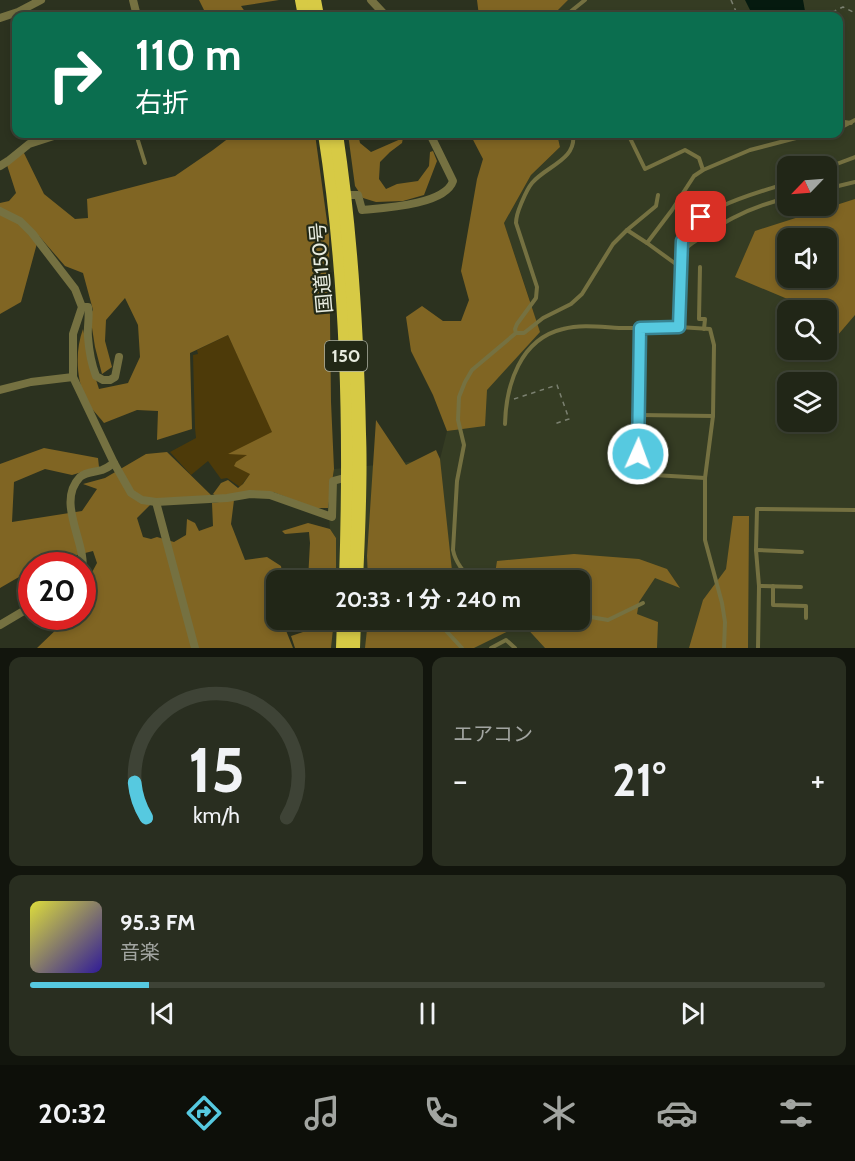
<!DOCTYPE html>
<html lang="ja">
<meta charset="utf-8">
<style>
body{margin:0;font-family:Cabin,"Noto Sans JP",sans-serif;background:#292e20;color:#f1f3f6;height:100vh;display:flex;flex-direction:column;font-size:22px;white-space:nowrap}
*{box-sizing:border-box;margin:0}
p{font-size:20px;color:#a2a5a1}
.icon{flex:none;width:33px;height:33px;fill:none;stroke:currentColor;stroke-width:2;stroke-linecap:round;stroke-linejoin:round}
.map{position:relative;height:648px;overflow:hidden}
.sheet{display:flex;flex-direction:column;gap:9px;padding:9px;background:#12150d;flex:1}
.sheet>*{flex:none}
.banner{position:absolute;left:12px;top:12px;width:831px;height:126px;border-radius:12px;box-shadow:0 3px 9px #0003,0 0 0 2px #3e4336;background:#0b6e4f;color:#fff;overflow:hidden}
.needle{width:39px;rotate:245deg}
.fabs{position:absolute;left:777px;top:156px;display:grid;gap:12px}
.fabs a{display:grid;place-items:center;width:60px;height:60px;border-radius:12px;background:#212617;box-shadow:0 3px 9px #0003,0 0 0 2px #3e4336;font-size:30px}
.speed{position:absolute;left:18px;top:552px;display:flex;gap:12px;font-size:30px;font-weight:700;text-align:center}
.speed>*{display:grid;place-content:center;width:78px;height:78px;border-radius:50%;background:#212617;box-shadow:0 3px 9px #0003,0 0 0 2px #3e4336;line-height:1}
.speed .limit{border:9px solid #d22;background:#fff;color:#111}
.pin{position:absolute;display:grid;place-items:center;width:51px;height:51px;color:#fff;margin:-26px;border-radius:12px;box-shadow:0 3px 9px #0006}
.me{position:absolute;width:66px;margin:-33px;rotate:2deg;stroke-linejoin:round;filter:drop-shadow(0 0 4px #0008)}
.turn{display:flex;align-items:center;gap:21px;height:126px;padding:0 24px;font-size:27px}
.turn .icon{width:78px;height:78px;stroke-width:2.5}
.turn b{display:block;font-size:42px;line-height:51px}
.big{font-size:45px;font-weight:700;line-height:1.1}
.sheet .card{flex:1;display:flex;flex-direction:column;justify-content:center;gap:9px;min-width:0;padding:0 21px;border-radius:12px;background:#292e20}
.sheet .dial{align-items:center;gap:0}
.dial svg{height:156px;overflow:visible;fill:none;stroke:#3e4336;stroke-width:7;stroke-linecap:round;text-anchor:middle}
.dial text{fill:#f1f3f6;stroke:none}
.song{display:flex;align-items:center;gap:18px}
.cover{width:72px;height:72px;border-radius:9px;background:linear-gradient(135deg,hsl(60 70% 55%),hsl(250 70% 35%))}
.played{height:6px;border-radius:3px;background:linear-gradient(90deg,#56c9e0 15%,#3e4336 15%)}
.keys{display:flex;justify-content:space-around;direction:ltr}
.heat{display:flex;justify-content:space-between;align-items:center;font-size:33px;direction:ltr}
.sheet .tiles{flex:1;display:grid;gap:9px;grid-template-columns:1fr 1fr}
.card:last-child{grid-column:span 2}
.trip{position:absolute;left:266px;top:570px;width:324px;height:60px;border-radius:12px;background:#212617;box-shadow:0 3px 9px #0003,0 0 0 2px #3e4336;font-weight:700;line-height:60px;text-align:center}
.tabs{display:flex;height:96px;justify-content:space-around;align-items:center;background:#0d0f09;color:#a2a5a1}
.tabs .icon{width:42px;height:42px}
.tabs .selected{color:#56c9e0}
.tabs b{font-size:27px;color:#f1f3f6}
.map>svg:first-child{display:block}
</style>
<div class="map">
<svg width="855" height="648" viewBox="0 0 855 648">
<rect width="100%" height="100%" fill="#2c321f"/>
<!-- built -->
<path fill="#353c23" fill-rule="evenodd" d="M568,0H855V648H331L334,620H579V580H336V538L330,529L328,508L334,469L440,459L447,431L454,430L530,301L504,223L531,175L560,147L557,134H838V16H552ZM788,166H826V206H788ZM788,238H826V278H788ZM788,310H826V350H788ZM788,382H826V422H788Z"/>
<!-- green -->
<path fill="#4d3a09" d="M228,335L273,432L236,466L251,473L240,487L227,478L221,479L208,461L191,475L170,452L196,438L195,428L193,355L198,354L197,350Z"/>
<!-- forest -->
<g fill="#806523" fill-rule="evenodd">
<path d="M199,0H279L241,6L248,16H207Z"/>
<path d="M477,0H568L552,16H479Z"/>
<path d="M234,134H315L329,236L331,402L334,469L328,508H314L273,492L219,498L213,494L221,483L228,480L238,488L243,484L250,474L234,466L236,462L247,455L228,454L272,432L228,335L190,353L192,429L157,440L158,411L137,410L104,423C98,415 90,408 86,400C76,378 75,351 83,329L90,361L99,389L128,383L140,357L138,325L125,298L106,320L105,341L112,367L102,374L95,347L90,315L93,310L83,273L65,266L39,236L21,302L0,314V203L9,201L16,193L7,165L23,151L44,194L75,219L88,218L87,199L175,176L213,150Z"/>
<path d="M348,134H358L360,143L371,152L403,138L402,143L390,152L380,162L379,179L386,189L397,184L418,181L429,166L430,152L433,151L437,161L424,195L403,201L376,202L363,198L355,186Z"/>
<path d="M470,134H557L560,147L531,175L504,223L540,332L487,390L485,426L447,431L433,395L411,351L406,317L422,306L443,321H461L469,300L461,271L477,179L483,159Z"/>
<path d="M855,199V315L837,336L827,339L826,310H797V303L735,277L755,231ZM788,238H826V278H788Z"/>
<path d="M376,420L406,465L436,450L440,459L453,580H368L367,556Z"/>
<path d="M44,448L98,458L99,467L72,475L45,469L14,482L12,522L82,511L97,489L83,484L105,478L146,454L167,452L211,495L216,497L156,499L137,518L143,537L151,539L157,537L174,542L186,535L187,519L195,523L199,531L213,526L212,503L234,500L231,524L245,560L267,557L281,566L283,580H276V620H285V628L293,648H37L62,624L66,617L82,616L83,589L97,563L93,551L38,565L32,566L31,570L0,588V464Z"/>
<path d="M733,516H749L748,648H689L703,600L726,569Z"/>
<path d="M308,523L330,529L336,538V580H308L310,543L309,532L285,534L282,531Z"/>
<path d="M574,554L639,559L667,569L680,588L655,578L639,602L637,614L658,622L657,648H545L523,624L474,648H365L368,620H579V580H494L497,561Z"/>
<path d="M307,620H334L331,648H295L291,636L306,631Z"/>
</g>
<!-- water -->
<path fill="#051a0f" d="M745,0H803L805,11L794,16H753Z"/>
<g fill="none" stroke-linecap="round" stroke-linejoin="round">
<!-- path -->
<g stroke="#7b8070" stroke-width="1.5" stroke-dasharray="4.5 4.5" stroke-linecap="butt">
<path d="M731,0L738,16"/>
<path d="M824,16L843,7L855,13"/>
<path d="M514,399L557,385L569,419L554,424"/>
</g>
<!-- lane -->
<g stroke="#757141" stroke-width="4">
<path d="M565,16L585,0"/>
<path d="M838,121L851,123"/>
<path d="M838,129L855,120"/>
<path d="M136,134L145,163"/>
<path d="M628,134L645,169L685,150L699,158L703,170"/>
<path d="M826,168L855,157"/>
<path d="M826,189L855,182"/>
<path d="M627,230L647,243"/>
<path d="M682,254C682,249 681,244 683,240C695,208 757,193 788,183"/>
<path d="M680,267L647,243L672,210L694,176L703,170L750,150L796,138L823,134"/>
<path d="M700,267L699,319H705L704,329"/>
<path d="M640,328L637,474L705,478"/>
<path d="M516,333L515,329L517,324L536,298L537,287L516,223C516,216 518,211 521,204C524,197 527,189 532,183C546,166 577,160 573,134"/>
<path d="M639,415L713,416"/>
<path d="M505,424C506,385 520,339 563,329C581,324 601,327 619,328C639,328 659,328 679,327"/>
<path d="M756,550L802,552"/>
<path d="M473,580C464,574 455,561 453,550L457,481L464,445L458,420L459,397L465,382L472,370L516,333H524L543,318L571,304L582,294L613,244L627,230L656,206L658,195"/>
<path d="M759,586L801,587"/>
<path d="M773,586V605L806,606V618"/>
<path d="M579,615L608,620L643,603"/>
<path d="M436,620L462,648"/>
<path d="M491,648L506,640L515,648"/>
<path d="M724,648L725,622L722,603L705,540V478L713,416L714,345L710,329L679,327C679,313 678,263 682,253C686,246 694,242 700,238C727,219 755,205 788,198"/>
<path d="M758,648L759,586L756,550L757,509L855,510"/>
</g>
<!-- street -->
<g stroke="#757141" stroke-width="8">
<path d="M133,0L137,16"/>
<path d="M371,0L386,16"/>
<path d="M0,18L18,12L41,0"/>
<path d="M0,166L8,161L29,144L60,134"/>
<path d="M344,195H358L362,210C384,208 445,205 453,181L430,134"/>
<path d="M0,211L20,221L32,233L75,289L82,307L73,334V377L114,463L131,493L142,500L156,502L227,498L250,494L270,495L332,517L333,481L348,477"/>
<path d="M82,307H88C90,317 87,326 88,337C89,351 91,363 96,376L103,380H110L115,377L119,357"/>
<path d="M0,390L31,382L73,377"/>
<path d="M156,502L195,648"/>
<path d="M82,572C88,544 55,503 80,477C85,472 95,472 102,470C107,468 110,466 114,463"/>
<path d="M0,625L32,606"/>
</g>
<!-- highway -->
<g stroke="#d7ca45" stroke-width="14">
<path d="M302,0L305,16"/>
<path d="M314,0L317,16"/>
<path d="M325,134C348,281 351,431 346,580"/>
<path d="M336,134C351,233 357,334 359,434C361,483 358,532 356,580"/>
<path d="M343,648L344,620"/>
<path d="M353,648L354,620"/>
</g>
</g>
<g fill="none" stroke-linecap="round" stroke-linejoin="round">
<!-- route casing -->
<g stroke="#388392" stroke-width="15">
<path id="route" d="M638,454L640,328L679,327L682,241L690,227L701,217"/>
</g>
<!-- route -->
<use href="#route" stroke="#56c9e0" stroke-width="10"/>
</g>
<g text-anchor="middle" stroke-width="4.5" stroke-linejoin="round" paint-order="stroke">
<!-- shield labels -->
<rect fill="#222816" stroke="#acb0a3" stroke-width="1.5" x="325" y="341" width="42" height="30" rx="4.5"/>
<g font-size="18" font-weight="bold" fill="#e7ebdf">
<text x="346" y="362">150</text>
</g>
<!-- street labels -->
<g font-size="20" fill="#e7ebdf" stroke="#222816">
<text transform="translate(321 268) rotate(-95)" y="7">国道150号</text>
</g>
</g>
</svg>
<div class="fabs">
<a><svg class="needle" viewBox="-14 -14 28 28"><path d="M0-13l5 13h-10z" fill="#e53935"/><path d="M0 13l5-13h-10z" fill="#a2a5a1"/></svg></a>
<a><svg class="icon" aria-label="sound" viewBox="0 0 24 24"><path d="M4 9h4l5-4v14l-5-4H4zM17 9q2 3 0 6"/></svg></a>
<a><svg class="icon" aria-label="search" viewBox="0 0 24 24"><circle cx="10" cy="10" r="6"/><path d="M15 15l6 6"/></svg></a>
<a><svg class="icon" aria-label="layers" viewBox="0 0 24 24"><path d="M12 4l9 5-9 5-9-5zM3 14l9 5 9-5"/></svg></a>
</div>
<div class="speed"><div class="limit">20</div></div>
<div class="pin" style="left:701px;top:217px;background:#d93025"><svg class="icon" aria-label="arrive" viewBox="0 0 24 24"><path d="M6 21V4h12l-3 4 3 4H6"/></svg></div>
<svg class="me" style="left:638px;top:454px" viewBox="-20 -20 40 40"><circle r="17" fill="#56c9e0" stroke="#fff" stroke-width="3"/><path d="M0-11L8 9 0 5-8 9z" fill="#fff"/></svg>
<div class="trip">20:33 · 1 分 · 240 m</div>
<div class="banner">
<div class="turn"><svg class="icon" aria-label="right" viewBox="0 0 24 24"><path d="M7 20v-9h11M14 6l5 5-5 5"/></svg><div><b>110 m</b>右折</div></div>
</div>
</div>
<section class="sheet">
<div class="tiles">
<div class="card dial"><svg viewBox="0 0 100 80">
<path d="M14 69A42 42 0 1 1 86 69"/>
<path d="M14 69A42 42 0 0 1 8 51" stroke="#56c9e0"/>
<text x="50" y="56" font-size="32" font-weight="700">15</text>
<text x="50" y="72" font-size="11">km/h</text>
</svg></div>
<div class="card"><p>エアコン</p>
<div class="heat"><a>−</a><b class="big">21°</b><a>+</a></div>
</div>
<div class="card">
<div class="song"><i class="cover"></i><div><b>95.3 FM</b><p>音楽</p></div></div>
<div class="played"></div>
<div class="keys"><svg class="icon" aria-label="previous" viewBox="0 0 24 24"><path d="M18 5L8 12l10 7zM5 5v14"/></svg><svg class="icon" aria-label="pause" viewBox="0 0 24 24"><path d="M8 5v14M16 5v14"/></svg><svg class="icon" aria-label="next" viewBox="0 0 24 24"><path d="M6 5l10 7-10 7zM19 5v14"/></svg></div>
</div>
</div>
</section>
<nav class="tabs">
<b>20:32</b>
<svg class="icon selected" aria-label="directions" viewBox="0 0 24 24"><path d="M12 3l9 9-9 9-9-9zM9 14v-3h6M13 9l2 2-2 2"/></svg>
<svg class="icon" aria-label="music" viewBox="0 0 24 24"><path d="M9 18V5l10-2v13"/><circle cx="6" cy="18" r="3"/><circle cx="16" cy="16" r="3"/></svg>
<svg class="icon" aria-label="phone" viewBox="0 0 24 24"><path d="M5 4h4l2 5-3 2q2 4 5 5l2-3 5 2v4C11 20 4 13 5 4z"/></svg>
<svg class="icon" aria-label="climate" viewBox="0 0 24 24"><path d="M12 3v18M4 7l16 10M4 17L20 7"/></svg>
<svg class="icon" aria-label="car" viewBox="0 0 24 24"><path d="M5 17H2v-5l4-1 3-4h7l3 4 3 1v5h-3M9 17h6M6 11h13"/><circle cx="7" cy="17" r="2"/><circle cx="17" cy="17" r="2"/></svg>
<svg class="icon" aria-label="filters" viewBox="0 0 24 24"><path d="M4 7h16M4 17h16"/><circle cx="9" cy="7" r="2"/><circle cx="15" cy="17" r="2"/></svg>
</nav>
